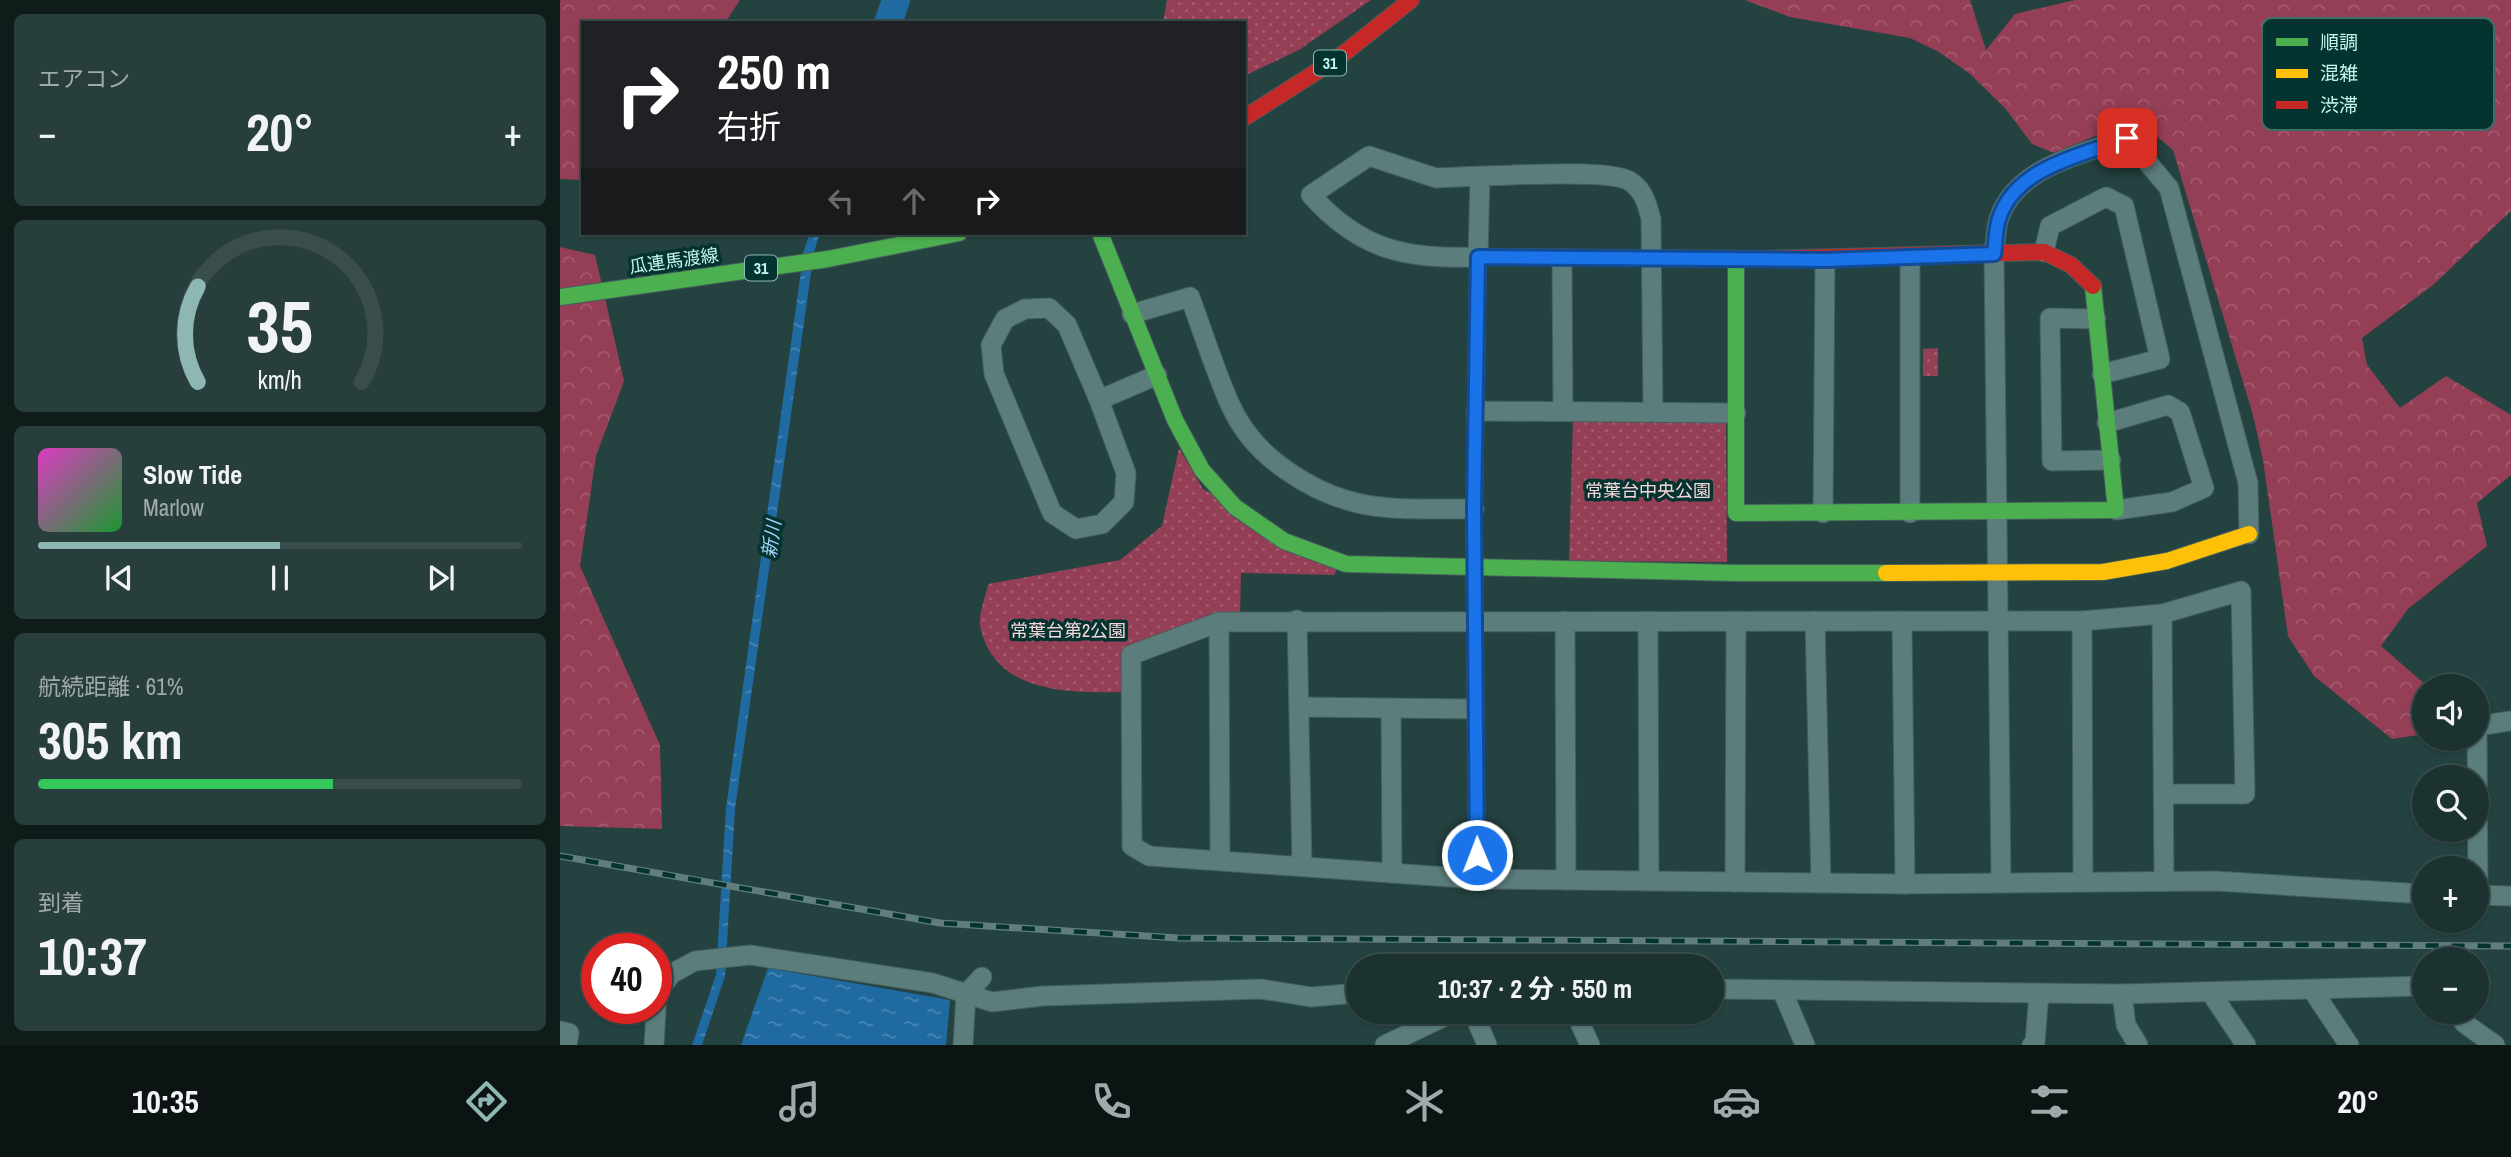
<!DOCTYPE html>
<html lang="ja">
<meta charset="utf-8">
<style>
body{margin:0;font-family:"Archivo Narrow","Noto Sans JP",sans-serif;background:#283e3c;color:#f1f3f6;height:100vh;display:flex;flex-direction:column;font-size:26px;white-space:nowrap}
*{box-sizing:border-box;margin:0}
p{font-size:23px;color:#a0aaab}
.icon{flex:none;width:38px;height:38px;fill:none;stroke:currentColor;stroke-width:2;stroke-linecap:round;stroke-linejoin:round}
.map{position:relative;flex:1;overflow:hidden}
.details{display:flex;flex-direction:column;gap:14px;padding:14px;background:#0f1c1a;width:560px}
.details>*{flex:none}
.banner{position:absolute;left:21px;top:21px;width:665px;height:214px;border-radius:0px;box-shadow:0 2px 5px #0004,0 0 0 2px #394d4c;background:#202124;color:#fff;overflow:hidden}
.controls{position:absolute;left:1852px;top:674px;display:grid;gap:14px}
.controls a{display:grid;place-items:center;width:77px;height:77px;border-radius:50%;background:#1b3230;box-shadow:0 2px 5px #0004,0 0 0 2px #394d4c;font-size:35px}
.speed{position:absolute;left:21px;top:933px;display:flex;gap:14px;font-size:35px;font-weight:700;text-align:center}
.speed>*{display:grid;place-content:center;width:91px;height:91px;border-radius:50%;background:#1b3230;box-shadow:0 2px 5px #0004,0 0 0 2px #394d4c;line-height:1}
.speed .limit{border:10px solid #d22;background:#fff;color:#111}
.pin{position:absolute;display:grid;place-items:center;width:60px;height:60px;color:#fff;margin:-30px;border-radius:14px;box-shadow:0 4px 10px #0006}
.me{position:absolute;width:77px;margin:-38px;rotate:359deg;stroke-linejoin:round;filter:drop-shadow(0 0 5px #0008)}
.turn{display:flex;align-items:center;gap:24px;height:147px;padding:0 21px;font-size:32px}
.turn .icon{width:91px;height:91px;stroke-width:2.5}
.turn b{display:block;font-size:49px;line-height:60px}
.lanes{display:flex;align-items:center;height:66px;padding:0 21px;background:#0003;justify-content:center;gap:35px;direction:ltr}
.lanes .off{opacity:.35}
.big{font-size:52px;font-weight:700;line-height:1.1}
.details .card{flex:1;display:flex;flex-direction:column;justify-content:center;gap:10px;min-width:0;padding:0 24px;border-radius:10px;background:#283e3c}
.details .dial{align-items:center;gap:0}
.dial svg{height:182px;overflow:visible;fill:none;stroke:#394d4c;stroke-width:7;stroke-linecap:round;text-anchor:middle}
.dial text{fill:#f1f3f6;stroke:none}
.song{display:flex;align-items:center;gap:21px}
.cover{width:84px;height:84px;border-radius:10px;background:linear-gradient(135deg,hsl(310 70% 55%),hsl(130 70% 35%))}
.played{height:7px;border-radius:4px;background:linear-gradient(90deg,#8eb6b2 50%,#394d4c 50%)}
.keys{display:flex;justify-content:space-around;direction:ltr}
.heat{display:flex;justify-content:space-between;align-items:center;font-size:38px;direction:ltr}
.charge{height:10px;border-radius:5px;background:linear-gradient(90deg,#34c759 61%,#394d4c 0)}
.trip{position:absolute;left:786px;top:954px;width:378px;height:70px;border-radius:35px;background:#1b3230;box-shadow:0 2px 5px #0004,0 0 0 2px #394d4c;font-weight:700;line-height:70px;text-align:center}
.tab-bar{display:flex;height:112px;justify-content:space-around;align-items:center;background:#0b1413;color:#a0aaab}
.tab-bar .icon{width:49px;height:49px}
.tab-bar .active{color:#8eb6b2}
.tab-bar b{font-size:32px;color:#f1f3f6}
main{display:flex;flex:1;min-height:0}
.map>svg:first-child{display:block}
</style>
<main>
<section class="details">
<div class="card"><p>エアコン</p>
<div class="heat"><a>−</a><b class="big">20°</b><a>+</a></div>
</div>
<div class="card dial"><svg viewBox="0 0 100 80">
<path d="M14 69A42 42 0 1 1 86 69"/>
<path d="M14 69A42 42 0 0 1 14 27" stroke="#8eb6b2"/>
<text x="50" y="56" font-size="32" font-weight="700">35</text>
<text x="50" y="72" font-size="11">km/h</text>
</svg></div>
<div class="card">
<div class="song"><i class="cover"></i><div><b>Slow Tide</b><p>Marlow</p></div></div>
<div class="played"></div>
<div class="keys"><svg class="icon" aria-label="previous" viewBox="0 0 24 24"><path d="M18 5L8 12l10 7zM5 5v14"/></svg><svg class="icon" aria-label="pause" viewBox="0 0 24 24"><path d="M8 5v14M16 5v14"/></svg><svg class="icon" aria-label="next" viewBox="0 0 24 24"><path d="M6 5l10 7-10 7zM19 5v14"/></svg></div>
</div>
<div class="card"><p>航続距離 · 61%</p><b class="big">305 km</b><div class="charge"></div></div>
<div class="card"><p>到着</p><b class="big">10:37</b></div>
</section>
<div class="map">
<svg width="1951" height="1045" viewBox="0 0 1951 1045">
<defs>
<pattern id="forest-crowns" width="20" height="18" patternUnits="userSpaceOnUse" patternTransform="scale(1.75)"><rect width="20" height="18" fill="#943f56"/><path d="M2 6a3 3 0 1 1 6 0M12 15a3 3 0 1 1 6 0" fill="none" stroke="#a25b6f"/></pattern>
<pattern id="park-dots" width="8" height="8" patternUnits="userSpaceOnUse" patternTransform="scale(1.75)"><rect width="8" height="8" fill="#943f56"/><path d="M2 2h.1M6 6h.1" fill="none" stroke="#a25b6f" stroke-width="1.8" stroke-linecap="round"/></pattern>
<pattern id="water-ripples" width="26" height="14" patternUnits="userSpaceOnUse" patternTransform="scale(1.75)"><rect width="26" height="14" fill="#206aa2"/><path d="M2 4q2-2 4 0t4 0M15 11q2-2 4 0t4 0" fill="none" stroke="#4987b4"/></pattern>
</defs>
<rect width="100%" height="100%" fill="#244240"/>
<!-- forest -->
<g fill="url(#forest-crowns)">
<path d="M0,0H180L165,23H23V180L0,179Z"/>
<path d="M1185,0H1410L1426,50L1455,14L1515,0H1951V211L1873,285L1802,338L1807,365L1840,408L1886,376L1951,415V475L1917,503L1927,546L1848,609L1821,646L1867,686H1864V734L1832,739L1754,676L1728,636L1703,460L1693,415L1613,150L1576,119L1494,153L1472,144L1445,108L1410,74L1379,52L1350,38L1230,17Z"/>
<path d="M0,247L35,255L64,381L36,456L20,566L100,745L102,829L0,826Z"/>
</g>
<!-- park -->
<g fill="url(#park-dots)">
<path d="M607,0H811L739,50L684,76V23H603Z"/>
<path d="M1378,348V376H1363V349Z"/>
<path d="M1013,420L1166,421L1167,562L1009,561Z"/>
<path d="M619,448L643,489L778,567L774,575L681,573L680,614L654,613L565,650L563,692C508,693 435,694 420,626C418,615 426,596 428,584L560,560L602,526Z"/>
</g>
<!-- water -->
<g fill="url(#water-ripples)">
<path d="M250,233H260L254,252L175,809L165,976L142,1045H132L156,975L166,808L244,250Z"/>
<path d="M208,968L390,1000L386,1045H181Z"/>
</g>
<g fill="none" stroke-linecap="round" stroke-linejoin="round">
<!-- river -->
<path stroke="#206aa2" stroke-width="28" d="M328,23L336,0"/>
<!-- street casing -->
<g stroke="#455e5c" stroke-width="21">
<g id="street">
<path d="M920,176L876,178L809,156L751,195C801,251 846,259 918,257L920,176C949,176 1052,168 1071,182C1084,191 1087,204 1091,219L1093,412"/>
<path d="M1484,252L1490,226L1546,197L1564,206L1600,359L1542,374"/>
<path d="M1350,257V513"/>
<path d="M1002,259L1003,411"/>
<path d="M572,314L630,297C643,332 654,368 669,402C681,430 701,453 726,470C791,516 839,508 914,509"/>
<path d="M1536,319L1490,318L1492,461L1551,460"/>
<path d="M539,400L566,473L564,502L542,524L516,529L492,513L434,374L431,345L445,319L465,309L489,308L507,325L539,400L597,375"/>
<path d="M916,411L1176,413"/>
<path d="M1547,423L1608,405L1620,412L1644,488L1612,502L1556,510"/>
<path d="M1263,513L1265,260"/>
<path d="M1602,614L1604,881"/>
<path d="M737,620L742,866"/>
<path d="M1005,621L1006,880"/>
<path d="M1088,621L1089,881"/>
<path d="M1255,621L1261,883"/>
<path d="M1342,621L1345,884"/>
<path d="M1522,621L1523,881"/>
<path d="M659,622L571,655L572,846L589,856L917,879L1345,884L1655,881L1864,894"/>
<path d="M739,707L915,709"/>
<path d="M831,708L832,873"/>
<path d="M660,860L659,622L1522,621L1602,614L1681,591L1685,794H1604"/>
<path d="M1441,881L1434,255C1436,243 1435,227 1440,216C1458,166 1524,154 1567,138L1609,188L1688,483L1689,534"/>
<path d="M1175,882L1176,621"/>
<path d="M1916,895L1951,896"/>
<path d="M1918,895L1917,726L1951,721"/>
<path d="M1152,989L1562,994L1864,986"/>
<path d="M1222,990L1245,1045"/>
<path d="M1753,991L1789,1045"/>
<path d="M1651,993L1686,1045"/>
<path d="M1562,994L1566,1025L1578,1045"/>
<path d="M913,1012L927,1045"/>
<path d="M1015,1012L1030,1045"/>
<path d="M1898,1012L1904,1023L1935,1045"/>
<path d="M0,1031L9,1033L7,1045"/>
<path d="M94,1045L97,994L111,974L135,961L190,955L373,983L432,1002L483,996L701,989L751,997L798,993"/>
<path d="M403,1045L406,994L422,977"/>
<path d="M825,1045L894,1012"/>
<path d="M1472,1045L1475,1043L1479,993"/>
</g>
</g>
<!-- fast casing -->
<g stroke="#455e5c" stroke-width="18">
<g id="fast">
<path d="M540,233L615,420L642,470L675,507L724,541L786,564L1177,573H1326"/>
<path d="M1176,260V513L1556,510L1533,286"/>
<path d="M0,297L268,259L399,233"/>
<path d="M914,518L918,257L1202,259"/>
</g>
</g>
<!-- slow casing -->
<g stroke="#455e5c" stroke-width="18">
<g id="slow">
<path d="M914,518L917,879"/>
<path d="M1326,573L1543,572L1607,561L1689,534"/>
</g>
</g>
<!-- jam casing -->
<g stroke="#455e5c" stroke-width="18">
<g id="jam">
<path d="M684,118L778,58L851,0"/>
<path d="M1202,259L1484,252L1511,265L1533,286"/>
</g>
</g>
<!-- street -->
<use href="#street" stroke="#5b7e7c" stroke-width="19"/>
<!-- fast -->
<use href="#fast" stroke="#4caf50" stroke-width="16"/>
<!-- slow -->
<use href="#slow" stroke="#ffc107" stroke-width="16"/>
<!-- jam -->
<use href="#jam" stroke="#c62828" stroke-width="16"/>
<!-- rail casing -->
<g stroke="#617e7c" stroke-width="7">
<path id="rail" d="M0,856L380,923L618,938L1951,946"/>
</g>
<!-- rail -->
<use href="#rail" stroke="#043330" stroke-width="4.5" stroke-dasharray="13" stroke-linecap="butt"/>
</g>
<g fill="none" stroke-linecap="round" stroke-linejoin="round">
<!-- route casing -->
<g stroke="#114b97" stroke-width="18">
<path id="route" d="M917,855L914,509L918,257L1265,260L1434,254C1436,243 1435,227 1440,216C1458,166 1524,155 1567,138"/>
</g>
<!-- route -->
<use href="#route" stroke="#1a73e8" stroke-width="12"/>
</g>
<g text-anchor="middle" stroke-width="7" stroke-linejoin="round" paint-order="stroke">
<!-- shield labels -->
<g fill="#043330" stroke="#8cbbb6" stroke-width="2">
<rect x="754" y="50.5" width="32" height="25" rx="5"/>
<rect x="185" y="255.5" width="32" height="25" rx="5"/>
</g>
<g font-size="16" font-weight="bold" fill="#c7f5f0">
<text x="770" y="69">31</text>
<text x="201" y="274">31</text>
</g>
<!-- street labels -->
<g font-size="18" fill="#c7f5f0" stroke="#043330">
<text transform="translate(114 261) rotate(-8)" y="6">瓜連馬渡線</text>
</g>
<!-- park labels -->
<g font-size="18" fill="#f6d6da" stroke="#043330">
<text x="1088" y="497">常葉台中央公園</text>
<text x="508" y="637">常葉台第2公園</text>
</g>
<!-- water labels -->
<g font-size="19" font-style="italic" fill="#a7d2fb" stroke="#043330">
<text transform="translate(211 539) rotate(-82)" y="7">新川</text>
</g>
</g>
<!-- legend -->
<rect x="1702" y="18" width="232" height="112" rx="10" fill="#043330" stroke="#3e6d6a" stroke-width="2"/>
<rect x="1716" y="38" width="32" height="8" fill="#4caf50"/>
<rect x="1716" y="69" width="32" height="9" fill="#ffc107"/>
<rect x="1716" y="101" width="32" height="8" fill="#c62828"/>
<g font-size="19" fill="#c7f5f0">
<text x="1760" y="49">順調</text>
<text x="1760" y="80">混雑</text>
<text x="1760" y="112">渋滞</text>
</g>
</svg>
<div class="controls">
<a><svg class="icon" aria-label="sound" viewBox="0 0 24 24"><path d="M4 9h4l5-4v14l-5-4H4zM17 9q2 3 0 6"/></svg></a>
<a><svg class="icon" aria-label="search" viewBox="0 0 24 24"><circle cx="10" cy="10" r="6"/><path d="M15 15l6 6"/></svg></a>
<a>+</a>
<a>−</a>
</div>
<div class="speed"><div class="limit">40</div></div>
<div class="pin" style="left:1567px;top:138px;background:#d93025"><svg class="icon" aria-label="arrive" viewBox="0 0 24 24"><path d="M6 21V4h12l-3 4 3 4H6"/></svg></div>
<svg class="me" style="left:917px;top:855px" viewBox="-20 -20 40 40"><circle r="17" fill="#1a73e8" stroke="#fff" stroke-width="3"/><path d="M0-11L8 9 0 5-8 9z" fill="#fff"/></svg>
<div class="trip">10:37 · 2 分 · 550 m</div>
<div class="banner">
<div class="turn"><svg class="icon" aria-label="right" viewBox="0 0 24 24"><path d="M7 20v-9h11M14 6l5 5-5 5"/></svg><div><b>250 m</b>右折</div></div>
<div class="lanes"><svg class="icon off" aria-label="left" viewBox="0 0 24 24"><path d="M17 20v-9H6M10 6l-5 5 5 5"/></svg><svg class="icon off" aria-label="ahead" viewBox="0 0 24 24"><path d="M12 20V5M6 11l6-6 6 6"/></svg><svg class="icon" aria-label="right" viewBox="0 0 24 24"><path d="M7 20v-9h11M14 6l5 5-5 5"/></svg></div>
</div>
</div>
</main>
<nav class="tab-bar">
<b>10:35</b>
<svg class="icon active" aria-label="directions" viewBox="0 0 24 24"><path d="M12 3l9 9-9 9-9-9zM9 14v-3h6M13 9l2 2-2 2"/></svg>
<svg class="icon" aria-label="music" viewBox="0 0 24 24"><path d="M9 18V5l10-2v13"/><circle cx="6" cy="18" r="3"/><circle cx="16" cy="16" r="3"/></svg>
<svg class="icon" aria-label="phone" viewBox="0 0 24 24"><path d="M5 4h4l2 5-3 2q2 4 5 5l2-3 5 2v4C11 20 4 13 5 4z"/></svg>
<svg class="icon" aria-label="climate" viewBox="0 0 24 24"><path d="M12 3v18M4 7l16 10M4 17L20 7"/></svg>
<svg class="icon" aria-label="car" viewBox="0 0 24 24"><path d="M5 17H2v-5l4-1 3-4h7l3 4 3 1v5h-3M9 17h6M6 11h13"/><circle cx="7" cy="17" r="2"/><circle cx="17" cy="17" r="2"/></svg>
<svg class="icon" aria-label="filters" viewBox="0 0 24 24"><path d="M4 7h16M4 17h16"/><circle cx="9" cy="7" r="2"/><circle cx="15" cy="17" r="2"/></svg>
<b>20°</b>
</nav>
